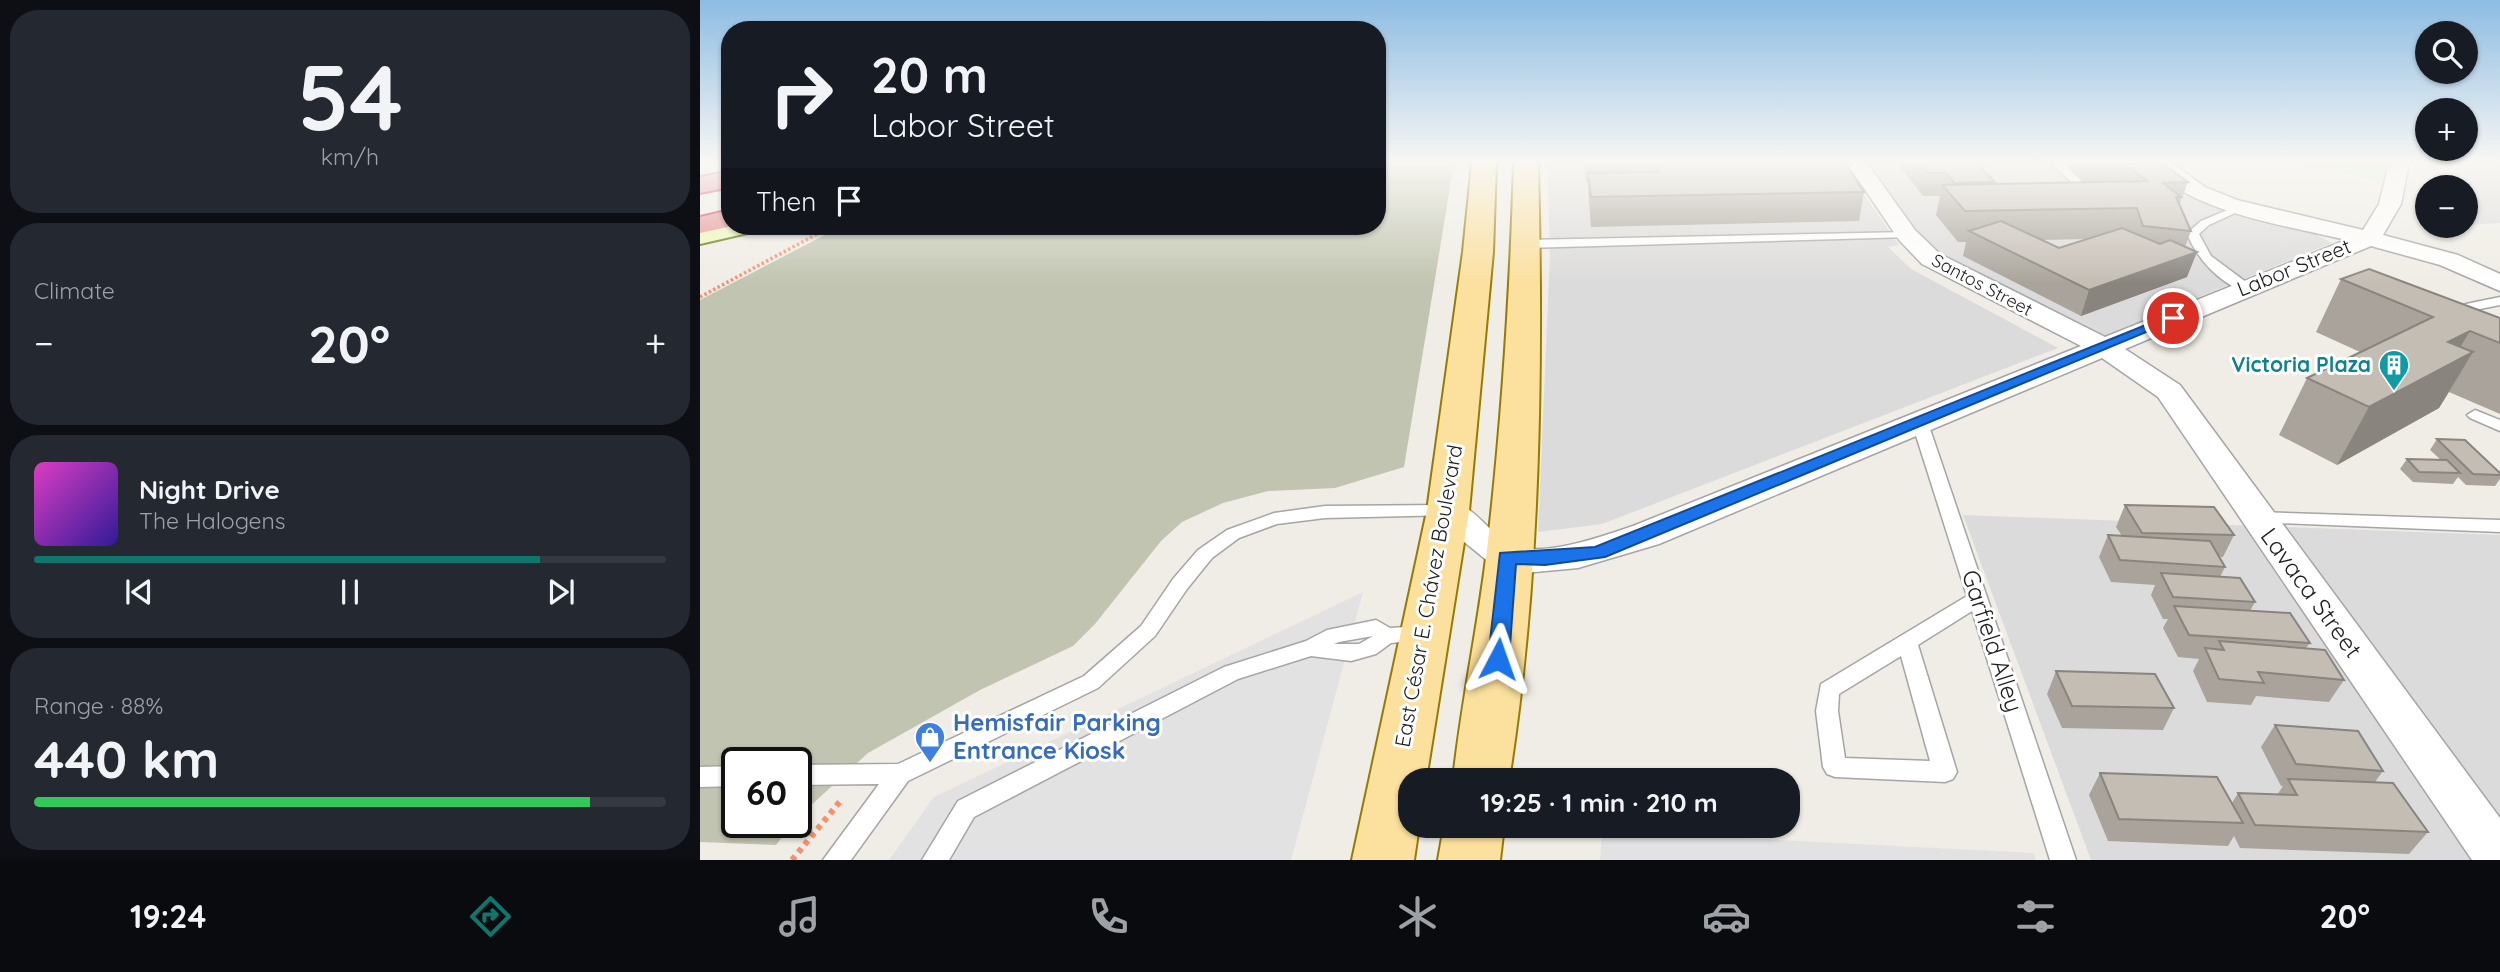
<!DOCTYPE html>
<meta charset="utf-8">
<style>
body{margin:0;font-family:Quicksand,sans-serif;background:#242831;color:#f1f3f6;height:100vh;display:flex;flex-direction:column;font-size:26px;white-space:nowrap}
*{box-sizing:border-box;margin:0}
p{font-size:23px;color:#9ea1a6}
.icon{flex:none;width:38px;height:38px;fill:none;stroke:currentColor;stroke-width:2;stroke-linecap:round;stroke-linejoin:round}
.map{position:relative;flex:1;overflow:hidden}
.details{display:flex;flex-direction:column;gap:10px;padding:10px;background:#0d0f14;width:700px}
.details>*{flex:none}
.guide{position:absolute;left:21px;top:21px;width:665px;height:214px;border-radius:28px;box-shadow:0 2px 5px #0004;background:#171b24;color:#f1f3f6;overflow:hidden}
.tools{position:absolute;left:1715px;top:21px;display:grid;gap:14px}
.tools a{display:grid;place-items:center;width:63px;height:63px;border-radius:50%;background:#171b24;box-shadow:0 2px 5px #0004;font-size:35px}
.speed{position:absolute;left:21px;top:747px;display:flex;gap:14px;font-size:35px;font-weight:700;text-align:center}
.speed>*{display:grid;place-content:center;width:91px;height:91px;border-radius:50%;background:#171b24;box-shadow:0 2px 5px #0004;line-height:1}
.speed .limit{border:4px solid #111;border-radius:10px;background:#fff;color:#111}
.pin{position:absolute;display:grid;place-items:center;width:60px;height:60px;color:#fff;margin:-30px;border:4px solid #fff;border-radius:50%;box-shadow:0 2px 7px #0007}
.me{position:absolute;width:77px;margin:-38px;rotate:4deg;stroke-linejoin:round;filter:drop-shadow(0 0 5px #0008)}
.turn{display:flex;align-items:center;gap:24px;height:147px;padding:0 35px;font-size:32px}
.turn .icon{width:91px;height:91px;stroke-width:2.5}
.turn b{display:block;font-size:49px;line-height:60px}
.then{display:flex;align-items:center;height:66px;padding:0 35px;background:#0003;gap:14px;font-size:26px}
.big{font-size:52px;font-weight:800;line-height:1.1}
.details .card{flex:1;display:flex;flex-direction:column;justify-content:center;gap:10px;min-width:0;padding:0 24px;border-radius:28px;background:#242831}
.details .dial{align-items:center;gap:0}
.dial b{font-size:91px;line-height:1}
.song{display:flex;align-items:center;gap:21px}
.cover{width:84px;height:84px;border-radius:10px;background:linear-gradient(135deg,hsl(310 70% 55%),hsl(250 70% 35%))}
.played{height:7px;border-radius:4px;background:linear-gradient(90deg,#0f766e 80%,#363941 80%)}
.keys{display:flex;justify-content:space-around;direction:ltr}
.heat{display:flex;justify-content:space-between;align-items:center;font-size:38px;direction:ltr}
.charge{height:10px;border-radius:5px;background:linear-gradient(90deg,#34c759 88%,#363941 0)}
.trip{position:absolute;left:698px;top:768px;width:402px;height:70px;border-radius:28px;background:#171b24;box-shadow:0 2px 5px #0004;font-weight:800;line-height:70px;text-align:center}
.menu{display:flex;height:112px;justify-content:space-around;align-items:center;background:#090b0e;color:#9ea1a6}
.menu .icon{width:49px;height:49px}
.menu .current{color:#0f766e}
.menu b{font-size:32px;color:#f1f3f6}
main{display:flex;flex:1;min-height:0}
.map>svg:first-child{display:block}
</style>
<main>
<section class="details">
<div class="card dial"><b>54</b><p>km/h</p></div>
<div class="card"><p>Climate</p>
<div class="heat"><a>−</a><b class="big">20°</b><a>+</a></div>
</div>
<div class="card">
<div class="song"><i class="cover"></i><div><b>Night Drive</b><p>The Halogens</p></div></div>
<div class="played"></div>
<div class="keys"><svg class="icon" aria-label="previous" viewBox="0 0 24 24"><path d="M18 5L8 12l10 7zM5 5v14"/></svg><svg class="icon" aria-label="pause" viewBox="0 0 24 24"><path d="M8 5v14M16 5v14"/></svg><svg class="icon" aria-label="next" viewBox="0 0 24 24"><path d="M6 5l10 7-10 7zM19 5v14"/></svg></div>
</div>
<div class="card"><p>Range · 88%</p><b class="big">440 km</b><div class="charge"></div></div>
</section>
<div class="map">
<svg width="1800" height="860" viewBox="0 0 1800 860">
<rect width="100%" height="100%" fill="#efede5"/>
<!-- residential -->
<g fill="#dcdbdb">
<path d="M847,163H1142L1199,245L1188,247L1211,269L1358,348L902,524L838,532L850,256Z"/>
<path d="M1163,163H1453L1503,199L1524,209L1609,231L1632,243L1403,336L1230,249L1216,235Z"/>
<path d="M1734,163H1800V223L1766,225V187H1732Z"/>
<path d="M1263,515L1800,535V860H1391Z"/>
</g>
<!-- construction -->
<path fill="#c1c4b0" d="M677,163H754L704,467L635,488L568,491L523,503L482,522L461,541L395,624L373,646L280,690L168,753L96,819V763H37V822L93,823L76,845L0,842V300L142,226H677Z"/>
<!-- park -->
<path fill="#c2f9ce" d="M1477,163H1689L1686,182L1608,165Z"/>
<!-- parking -->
<g fill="#e2e2e2">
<path d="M663,592L591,860H189L234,797Z"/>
<path d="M902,831L1334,853L1336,860H900Z"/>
</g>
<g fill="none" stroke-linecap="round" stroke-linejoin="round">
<!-- lane casing -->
<g stroke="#a5a5a5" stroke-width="3">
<g id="lane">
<path d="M1351,163H1362L1396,194V198H1388Z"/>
<path d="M1537,206L1546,208L1509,225L1499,234L1511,256L1550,285L1552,288L1546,292C1520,284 1496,258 1487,233L1501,221Z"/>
<path d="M1207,232L1213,235L1211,237L826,248L820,244L826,240Z"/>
<path d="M1800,297V305L1775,310L1751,321L1744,317L1766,304Z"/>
<path d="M1775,410L1800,420V431L1770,418L1767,415Z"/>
<path d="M1220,418L1228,423L1376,860H1350L1272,611L1218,645L1257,772L1253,779L1245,782L1135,777L1127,774L1123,767L1116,711L1121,684L1267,596L1212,423ZM1201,656L1230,761L1145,758L1138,711L1139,694Z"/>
<path d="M746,505L752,507L755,511L752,515L625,518L577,524L539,538L512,558L487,589L455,636L398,688L208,781L151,860H123L179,784L96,785V765L198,764L384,676L441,626L473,579L498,550L527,530L574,513L625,506Z"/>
<path d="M1558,512L1800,520V532L1552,522L1549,518L1552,514Z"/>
<path d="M676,620L690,628L721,626L728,629L731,634L728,639L691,643L676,654L651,661L611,656L538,679L274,817L249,860H222L258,801L524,667L606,641L627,630ZM673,636L659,644H634L639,642Z"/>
<path d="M37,766V786L0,787V767Z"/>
</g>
</g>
<!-- street casing -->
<g stroke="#a5a5a5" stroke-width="3">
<path id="street" d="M1147,163H1167L1215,230L1240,254L1405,337L1646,240C1589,226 1486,212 1448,163H1472L1505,187L1537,200L1663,230L1679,204L1689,163H1709L1701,204L1683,235L1758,255L1800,274V291L1740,265L1671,246L1425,349L1480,385L1800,818V860H1772L1458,397L1402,358L959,544L878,568L823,573L795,567L736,519L730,511L736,503C772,493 786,537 817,547C847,556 904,536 933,526L1381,346L1222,264L1199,240Z"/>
</g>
<!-- secondary casing -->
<g stroke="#597506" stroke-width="4">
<path id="secondary" d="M30,221V226H56L52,232L0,244V228Z"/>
</g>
<!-- primary casing -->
<g stroke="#977b01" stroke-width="4">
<g id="primary">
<path d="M772,163H796L793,252L769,511L726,780H710V826H719L714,860H652L727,511L763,252Z"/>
<path d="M814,163H838C843,369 841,577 809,780H753C761,704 778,627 787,550C802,421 810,293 814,163Z"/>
<path d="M744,826H804L800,860H738Z"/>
</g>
</g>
<!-- highway casing -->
<g stroke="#d9264a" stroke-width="4">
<g id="highway">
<path d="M30,171V187L0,193V177Z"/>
<path d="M30,210L32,226L0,233V217Z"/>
</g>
</g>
<!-- path-far1 -->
<g stroke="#f88e6c" stroke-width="3.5" stroke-dasharray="2.5 2.5" stroke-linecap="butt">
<path d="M69,231L88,226"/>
<path d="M0,297L132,226"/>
</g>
<!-- path -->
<path stroke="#f88e6c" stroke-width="6" stroke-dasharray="5 5" stroke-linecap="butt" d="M92,860L142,799"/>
<!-- lane -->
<use href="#lane" fill="#fff" fill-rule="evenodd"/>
<!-- street -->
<use href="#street" fill="#fff" fill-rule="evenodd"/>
<!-- secondary -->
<use href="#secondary" fill="#edf9b9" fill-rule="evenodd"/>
<!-- primary -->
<use href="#primary" fill="#fbe09e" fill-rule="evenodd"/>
<!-- highway -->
<use href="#highway" fill="#e68d91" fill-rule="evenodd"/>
</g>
<!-- wall -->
<g fill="#a9a39b" fill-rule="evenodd">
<path d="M884,163H1145L1164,192L1159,221L891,227L889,202L888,182H886Z"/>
<path d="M1197,163H1285L1283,170L1295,182V184L1385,183L1363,163H1462L1488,182L1479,206L1491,231L1485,247L1487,277L1381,316L1263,256L1266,242H1258L1236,215L1240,196H1223ZM1387,239L1359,248L1341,240Z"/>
<path d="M1641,279L1800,318V414L1749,392L1739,408L1637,465L1579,435L1607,378L1660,352L1616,332Z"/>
<path d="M1737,439L1800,473V479L1795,486L1766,485L1758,477L1753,484L1713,482L1700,469L1707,459L1741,460L1730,450Z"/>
<path d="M1425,505L1534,535L1523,557H1519L1525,567L1520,577L1555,602L1550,611L1610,643L1606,648L1644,680L1629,702L1556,696L1551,705L1507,702L1493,671L1499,659L1478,657L1463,628L1468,619H1463L1451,595L1455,585L1411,582L1399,557L1408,535L1422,536L1416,527Z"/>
<path d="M1356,671L1474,708L1463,730L1362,728L1347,694Z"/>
<path d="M1575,725L1683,771L1675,782L1728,832L1709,854L1540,848L1534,836L1528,846L1408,841L1389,795L1400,773L1532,803L1538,793L1577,795L1583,786H1581L1561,747Z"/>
</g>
<!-- shaded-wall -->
<g fill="#89847e">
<path d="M1497,252L1487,277L1381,316L1389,290Z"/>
<path d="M1770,331L1750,364L1773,352L1739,408L1637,465L1669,407L1748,342Z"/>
</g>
<!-- building -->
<g fill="#c4bdb4" stroke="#89847e" stroke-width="2">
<path d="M956,163H1145L1164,192L891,197L888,173L958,172Z"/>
<path d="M1220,163H1285L1277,164L1295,182L1255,183L1246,173H1228Z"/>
<path d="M1424,163H1462L1488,182L1463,183L1481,197H1476L1491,231L1443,226L1437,208L1265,211L1242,185L1447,181Z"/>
<path d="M1301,221L1359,248L1422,228L1460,244L1470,240L1497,252L1389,290L1269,231Z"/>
<path d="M1669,269L1800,318V343L1770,331L1748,342L1773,352L1669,407L1607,378L1733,317L1641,279Z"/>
<path d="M1737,439L1765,440L1800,473V475L1773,474Z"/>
<path d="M1707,459L1747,460L1760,473L1719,472Z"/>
<path d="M1425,505L1514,507L1534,535L1442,533Z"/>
<path d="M1408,535L1510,541L1525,567L1420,560Z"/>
<path d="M1461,573L1540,578L1555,602L1473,597Z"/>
<path d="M1474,606L1590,613L1610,643L1489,635Z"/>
<path d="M1519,641L1625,650L1644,680L1558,672L1564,683L1519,679L1505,648L1524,650Z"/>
<path d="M1356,671L1455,674L1474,708L1372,706Z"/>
<path d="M1575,725L1658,731L1683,771L1596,764Z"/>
<path d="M1400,773L1517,777L1543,823L1419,819Z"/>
<path d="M1588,779L1693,783L1728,832L1555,825L1538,793L1597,795Z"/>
</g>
<!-- sky -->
<linearGradient id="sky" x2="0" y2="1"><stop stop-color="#8dbce3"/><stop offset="0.57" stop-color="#f8f7f3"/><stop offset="1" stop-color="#f8f7f3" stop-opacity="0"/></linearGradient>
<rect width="1800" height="284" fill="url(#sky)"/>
<!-- route -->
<path fill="#1a73e8" stroke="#114b97" stroke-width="2" d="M1468,316L1480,318L905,557L845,565L816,564L809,659L806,665H791L788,659L800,553L895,547Z"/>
<!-- icons -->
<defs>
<g id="building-pin" transform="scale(1.575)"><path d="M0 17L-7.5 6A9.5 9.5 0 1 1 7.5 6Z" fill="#0f9aa8" stroke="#fff"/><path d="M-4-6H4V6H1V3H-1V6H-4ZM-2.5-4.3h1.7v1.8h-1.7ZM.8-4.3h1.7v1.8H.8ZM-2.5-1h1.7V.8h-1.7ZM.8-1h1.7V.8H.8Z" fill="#fff"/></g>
<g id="shop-pin" transform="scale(1.575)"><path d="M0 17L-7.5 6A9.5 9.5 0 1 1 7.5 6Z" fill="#3f7fe0" stroke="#fff"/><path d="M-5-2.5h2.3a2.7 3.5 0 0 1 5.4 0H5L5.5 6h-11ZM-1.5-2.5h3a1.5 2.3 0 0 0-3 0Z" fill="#fff"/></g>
</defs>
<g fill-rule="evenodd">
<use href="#building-pin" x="1694" y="365"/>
<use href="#shop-pin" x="230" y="737"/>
</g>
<g text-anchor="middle" stroke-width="6" stroke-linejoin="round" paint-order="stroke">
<!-- far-street labels -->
<g font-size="18" fill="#1e1e1e" stroke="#fff">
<text transform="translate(1282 285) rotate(28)" y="6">Santos Street</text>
</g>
<!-- street labels -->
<g font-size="21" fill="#1e1e1e" stroke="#fff">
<text transform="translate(1594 268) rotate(-22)" y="7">Labor Street</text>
<text transform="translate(729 596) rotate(-80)" y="7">East César E. Chávez Boulevard</text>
</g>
<!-- culture labels -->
<g font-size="21" font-weight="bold" fill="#0d838f" stroke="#fff" text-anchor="end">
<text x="1671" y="372">Victoria Plaza</text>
</g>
<!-- near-street labels -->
<g font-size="24" fill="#1e1e1e" stroke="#fff">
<text transform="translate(1611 593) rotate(54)" y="8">Lavaca Street</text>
<text transform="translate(1292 641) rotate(72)" y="8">Garfield Alley</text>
</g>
<!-- near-shop labels -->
<g font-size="24" font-weight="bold" fill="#366cbe" stroke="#fff" text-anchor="start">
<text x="253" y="731">Hemisfair Parking<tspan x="253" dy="28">Entrance Kiosk</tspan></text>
</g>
</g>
</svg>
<div class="tools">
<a><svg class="icon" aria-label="search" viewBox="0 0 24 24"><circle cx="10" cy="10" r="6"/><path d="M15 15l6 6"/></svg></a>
<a>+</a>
<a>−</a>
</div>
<div class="speed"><div class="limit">60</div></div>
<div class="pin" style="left:1473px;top:318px;background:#d93025"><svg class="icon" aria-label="arrive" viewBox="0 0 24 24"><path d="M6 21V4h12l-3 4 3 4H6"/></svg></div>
<svg class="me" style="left:798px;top:659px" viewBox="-20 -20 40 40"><path d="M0-17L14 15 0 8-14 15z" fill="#1a73e8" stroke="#fff" stroke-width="4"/></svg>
<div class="trip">19:25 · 1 min · 210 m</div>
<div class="guide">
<div class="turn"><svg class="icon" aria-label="right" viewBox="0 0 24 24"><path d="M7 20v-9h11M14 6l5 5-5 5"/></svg><div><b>20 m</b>Labor Street</div></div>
<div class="then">Then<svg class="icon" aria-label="arrive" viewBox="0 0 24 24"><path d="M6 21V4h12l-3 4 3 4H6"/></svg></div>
</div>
</div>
</main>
<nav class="menu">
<b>19:24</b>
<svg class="icon current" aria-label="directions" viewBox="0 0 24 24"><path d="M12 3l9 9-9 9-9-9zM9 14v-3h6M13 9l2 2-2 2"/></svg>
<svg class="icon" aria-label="music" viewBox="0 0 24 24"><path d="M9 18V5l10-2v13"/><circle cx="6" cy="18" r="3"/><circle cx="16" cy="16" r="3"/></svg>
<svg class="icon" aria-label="phone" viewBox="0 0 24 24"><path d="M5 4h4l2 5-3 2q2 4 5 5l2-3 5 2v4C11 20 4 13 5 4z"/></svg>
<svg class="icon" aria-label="climate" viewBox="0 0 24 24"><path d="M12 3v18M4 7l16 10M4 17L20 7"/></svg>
<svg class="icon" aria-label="car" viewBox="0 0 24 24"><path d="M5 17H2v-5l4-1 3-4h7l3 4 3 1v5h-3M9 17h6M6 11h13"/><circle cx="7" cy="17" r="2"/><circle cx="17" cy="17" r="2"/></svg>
<svg class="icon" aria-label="filters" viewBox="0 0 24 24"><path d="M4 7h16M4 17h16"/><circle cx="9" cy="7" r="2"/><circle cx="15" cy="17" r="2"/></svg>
<b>20°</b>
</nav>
